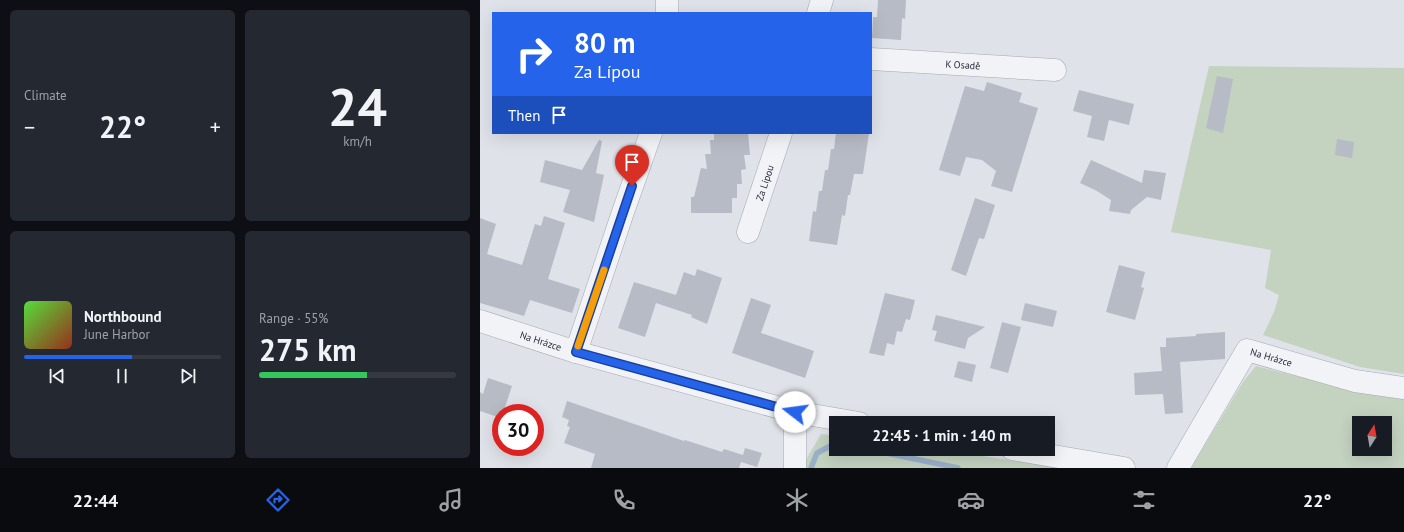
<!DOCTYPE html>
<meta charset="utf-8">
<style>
body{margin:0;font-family:"PT Sans",sans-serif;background:#242831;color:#f1f3f6;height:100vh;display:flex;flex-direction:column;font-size:15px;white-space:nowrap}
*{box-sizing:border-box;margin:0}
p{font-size:13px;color:#9ea1a6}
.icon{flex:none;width:22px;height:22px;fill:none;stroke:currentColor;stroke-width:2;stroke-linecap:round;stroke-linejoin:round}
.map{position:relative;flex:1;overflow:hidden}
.details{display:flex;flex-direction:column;gap:10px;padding:10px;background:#0d0f14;width:480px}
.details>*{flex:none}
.guide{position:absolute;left:12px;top:12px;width:380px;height:122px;border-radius:0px;box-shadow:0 4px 16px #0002;background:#2563eb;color:#fff;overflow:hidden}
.needle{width:26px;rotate:11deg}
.controls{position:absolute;left:872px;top:416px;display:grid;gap:8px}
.controls a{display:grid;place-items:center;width:40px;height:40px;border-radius:0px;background:#171b24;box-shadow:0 4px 16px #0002;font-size:20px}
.speed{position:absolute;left:12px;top:404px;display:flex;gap:8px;font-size:20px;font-weight:700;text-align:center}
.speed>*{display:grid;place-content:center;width:52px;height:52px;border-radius:50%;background:#171b24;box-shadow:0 4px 16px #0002;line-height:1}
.speed .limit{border:6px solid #d22;background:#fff;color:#111}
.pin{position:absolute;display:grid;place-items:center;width:34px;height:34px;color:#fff;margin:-41px -17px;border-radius:50% 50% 50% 0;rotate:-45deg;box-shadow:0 0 4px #0007}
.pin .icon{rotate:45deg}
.me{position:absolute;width:44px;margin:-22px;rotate:285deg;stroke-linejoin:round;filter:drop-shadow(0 0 3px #0008)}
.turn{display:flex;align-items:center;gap:14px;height:84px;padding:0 16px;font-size:18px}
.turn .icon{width:52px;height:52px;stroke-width:2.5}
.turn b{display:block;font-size:28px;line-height:34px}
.then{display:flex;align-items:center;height:38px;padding:0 16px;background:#0003;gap:8px;font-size:15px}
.big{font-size:30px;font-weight:800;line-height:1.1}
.details .card{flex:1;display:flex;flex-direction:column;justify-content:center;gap:6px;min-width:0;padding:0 14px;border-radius:6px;background:#242831}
.details .dial{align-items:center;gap:0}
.dial b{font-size:52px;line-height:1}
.song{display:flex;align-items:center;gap:12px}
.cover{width:48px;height:48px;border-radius:6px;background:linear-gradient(135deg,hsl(110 70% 55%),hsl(10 70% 35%))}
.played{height:4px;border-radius:2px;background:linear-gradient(90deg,#2563eb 55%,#363941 55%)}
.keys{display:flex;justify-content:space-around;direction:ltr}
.heat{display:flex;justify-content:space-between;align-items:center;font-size:22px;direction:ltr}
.charge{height:6px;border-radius:3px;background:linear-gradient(90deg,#34c759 55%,#363941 0)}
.details .tiles{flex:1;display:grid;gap:10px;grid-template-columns:repeat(2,1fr)}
.trip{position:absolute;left:349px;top:416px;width:226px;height:40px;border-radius:0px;background:#171b24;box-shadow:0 4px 16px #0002;font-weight:800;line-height:40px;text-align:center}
.tabs{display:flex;height:64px;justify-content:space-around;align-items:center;background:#090b0e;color:#9ea1a6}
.tabs .icon{width:28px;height:28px}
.tabs .active{color:#2563eb}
.tabs b{font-size:18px;color:#f1f3f6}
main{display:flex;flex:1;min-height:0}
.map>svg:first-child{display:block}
</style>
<main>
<section class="details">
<div class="tiles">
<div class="card"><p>Climate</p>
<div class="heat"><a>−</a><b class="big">22°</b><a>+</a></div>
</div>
<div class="card dial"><b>24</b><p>km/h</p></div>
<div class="card">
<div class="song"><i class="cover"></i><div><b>Northbound</b><p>June Harbor</p></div></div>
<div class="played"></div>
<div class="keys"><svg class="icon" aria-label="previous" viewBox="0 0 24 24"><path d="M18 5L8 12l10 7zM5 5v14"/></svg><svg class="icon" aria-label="pause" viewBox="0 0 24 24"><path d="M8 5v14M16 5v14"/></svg><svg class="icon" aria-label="next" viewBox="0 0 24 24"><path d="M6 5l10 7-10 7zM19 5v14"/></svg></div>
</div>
<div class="card"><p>Range · 55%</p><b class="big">275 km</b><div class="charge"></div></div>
</div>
</section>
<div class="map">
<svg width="924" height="468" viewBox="0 0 924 468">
<rect width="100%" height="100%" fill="#dfe2e8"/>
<!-- green -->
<g fill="#c4d2c0" fill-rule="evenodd">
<path d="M729,66L924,68V374L880,367L783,335L794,312L799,295L785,288L791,250L691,232Z"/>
<path d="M776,366L887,393L924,399V468H711L763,382ZM879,423H905V449H879Z"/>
<path d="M341,434L356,436V449H457L581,468H323L324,463Z"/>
</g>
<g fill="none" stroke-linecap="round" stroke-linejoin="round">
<!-- stream -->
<g stroke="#99b0c9" stroke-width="5.5">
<path d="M387,449L478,468"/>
<path d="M331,468L337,453L356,443"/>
</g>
</g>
<!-- building -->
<g fill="#b6bbc5">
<path d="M398,0H426L425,19L422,18L421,40L392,38L393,17H397Z"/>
<path d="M737,76L753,79L743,133L726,128Z"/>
<path d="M507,82L542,93L539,102L558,108L532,192L511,186L516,171L502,160L486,157L480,176L459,170L485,86L504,91Z"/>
<path d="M599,90L654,104L649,125L629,120L624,141L607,137L612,116L593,111Z"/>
<path d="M234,133H268L270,155H264L266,169L261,170L262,184H257V198H252V213H211V197H214L221,168L227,169L225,154H231L230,140H234Z"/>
<path d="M356,133H389L383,174H374L370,195H368L365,216L362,215L357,245L329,241L333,211L336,212L339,191H342L345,170H348L351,149H354Z"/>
<path d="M857,139L874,142L872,158L855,155Z"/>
<path d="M119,140L122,141L116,173L124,175L114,222L83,212L90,190L60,182L65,160L102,170Z"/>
<path d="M611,160L662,183L664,170L686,173L681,200L667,197L651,210L650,214L629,211L631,200L617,191L600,183Z"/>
<path d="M495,198L515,205L504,239L499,238L486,276L471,270Z"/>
<path d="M64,216L85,223L68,279L100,289L92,313L50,300L44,316L0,303V218L16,224L7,254L42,265L55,224L61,226Z"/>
<path d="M639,265L665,272L661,287L664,288L655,320L626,312Z"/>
<path d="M217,269L242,278L227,324L211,317L212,315L176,303L165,337L138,328L154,282L196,295L204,272L215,276Z"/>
<path d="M405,293L435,300L430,320L426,319L422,332L417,331L414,345L407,343L404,356L389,353Z"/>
<path d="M271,298L291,305L281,333L334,351L325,378L252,353Z"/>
<path d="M545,303L577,311L573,327L541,320Z"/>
<path d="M456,315L505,327L488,338L485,349L454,341L457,331L452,330Z"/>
<path d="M522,322L541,327L528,373L510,368Z"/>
<path d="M745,332V359L700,362L703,413L685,414L683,394L655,395L654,373L682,371L680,347H686V338L716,336V334Z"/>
<path d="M478,361L496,365L492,382L474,377Z"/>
<path d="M8,378L32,386L23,413H21V418L0,411V392L3,394Z"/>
<path d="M87,401L204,441L205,440L242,452L244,449L263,455L265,448L282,453L277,467L261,462L259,468H111L115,454L84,443L90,427L87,426L89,420L82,417Z"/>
</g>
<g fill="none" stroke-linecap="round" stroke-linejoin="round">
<!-- minor casing -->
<g stroke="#a4a9b2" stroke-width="23">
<g id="minor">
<path d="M187,13V0"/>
<path d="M338,13L342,0"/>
<path id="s1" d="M391,59L575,70"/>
<path id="s2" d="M268,232L301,133"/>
<path id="s3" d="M0,321L96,352L315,412L379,423"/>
<path d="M96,352L143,212L171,133"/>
<path d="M315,412V468"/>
<path d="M532,449L644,468"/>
<path id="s4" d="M698,468L716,437L767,350L875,381L924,388"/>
</g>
</g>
<!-- minor -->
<use href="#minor" stroke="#f1f3f6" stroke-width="22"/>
</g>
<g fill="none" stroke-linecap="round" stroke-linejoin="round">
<!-- route casing -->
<g stroke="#184099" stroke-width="10">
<path id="route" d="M152,186L96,352L315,412"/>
</g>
<!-- route -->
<use href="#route" stroke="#2563eb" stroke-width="7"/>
<!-- slow -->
<path stroke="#f59e0b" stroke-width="7" d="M98,346L124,270"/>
</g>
<g text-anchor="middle" stroke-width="4" stroke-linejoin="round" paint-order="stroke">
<!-- street labels -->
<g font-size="10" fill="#27303f" stroke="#eef1f6">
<text dy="4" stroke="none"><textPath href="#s1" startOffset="92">K Osadě</textPath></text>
<text dy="4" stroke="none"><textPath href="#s2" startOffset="52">Za Lípou</textPath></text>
<text dy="4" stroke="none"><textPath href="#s3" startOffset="64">Na Hrázce</textPath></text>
<text dy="4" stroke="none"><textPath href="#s4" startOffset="162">Na Hrázce</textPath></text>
</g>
</g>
</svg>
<div class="controls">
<a><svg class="needle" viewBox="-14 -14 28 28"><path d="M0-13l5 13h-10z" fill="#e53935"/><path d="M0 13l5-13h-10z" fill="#9ea1a6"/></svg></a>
</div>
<div class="speed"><div class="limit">30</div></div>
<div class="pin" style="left:152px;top:186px;background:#d93025"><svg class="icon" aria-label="arrive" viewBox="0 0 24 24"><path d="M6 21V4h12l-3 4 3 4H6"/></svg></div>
<svg class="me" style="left:315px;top:412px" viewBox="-20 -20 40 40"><circle r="19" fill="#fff"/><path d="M0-13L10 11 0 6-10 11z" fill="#2563eb"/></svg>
<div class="trip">22:45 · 1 min · 140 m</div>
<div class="guide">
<div class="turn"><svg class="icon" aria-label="right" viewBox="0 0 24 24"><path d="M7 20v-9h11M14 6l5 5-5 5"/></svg><div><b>80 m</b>Za Lípou</div></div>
<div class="then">Then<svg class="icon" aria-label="arrive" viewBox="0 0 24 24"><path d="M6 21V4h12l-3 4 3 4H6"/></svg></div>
</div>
</div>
</main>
<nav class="tabs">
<b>22:44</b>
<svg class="icon active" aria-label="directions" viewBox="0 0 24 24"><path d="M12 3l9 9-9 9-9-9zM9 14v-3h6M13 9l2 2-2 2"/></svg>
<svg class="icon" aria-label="music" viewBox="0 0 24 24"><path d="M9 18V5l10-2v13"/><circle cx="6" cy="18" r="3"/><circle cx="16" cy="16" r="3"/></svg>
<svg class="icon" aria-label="phone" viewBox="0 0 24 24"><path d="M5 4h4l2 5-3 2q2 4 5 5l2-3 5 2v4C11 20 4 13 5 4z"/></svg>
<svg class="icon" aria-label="climate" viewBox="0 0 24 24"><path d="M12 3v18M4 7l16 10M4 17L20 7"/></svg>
<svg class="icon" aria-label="car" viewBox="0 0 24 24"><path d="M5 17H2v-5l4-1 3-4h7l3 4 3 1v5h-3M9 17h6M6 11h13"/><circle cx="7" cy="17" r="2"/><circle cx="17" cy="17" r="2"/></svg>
<svg class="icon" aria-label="filters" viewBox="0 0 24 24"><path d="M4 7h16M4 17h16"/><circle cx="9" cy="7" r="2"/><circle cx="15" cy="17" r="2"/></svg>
<b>22°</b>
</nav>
